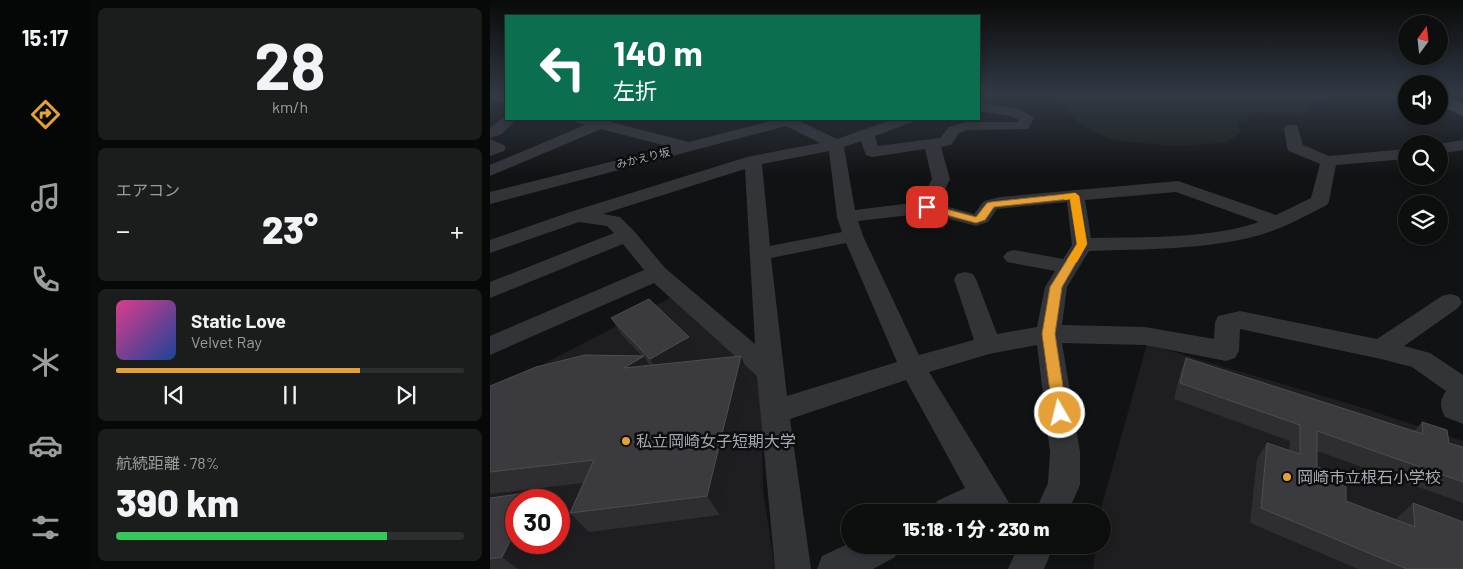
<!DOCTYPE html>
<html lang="ja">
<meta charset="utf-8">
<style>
body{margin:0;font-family:Barlow,"Noto Sans JP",sans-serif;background:#1b1c1c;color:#f1f3f6;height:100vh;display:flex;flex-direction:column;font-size:19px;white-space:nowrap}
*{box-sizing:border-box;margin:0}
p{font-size:16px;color:#9a9c9e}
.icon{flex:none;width:28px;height:28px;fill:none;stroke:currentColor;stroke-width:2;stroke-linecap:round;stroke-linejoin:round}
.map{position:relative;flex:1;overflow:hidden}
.drawer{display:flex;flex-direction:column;gap:8px;padding:8px;background:#070808;width:400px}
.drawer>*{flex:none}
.top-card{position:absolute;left:15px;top:15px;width:475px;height:105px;border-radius:0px;box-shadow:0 2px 8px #0003,0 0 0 1px #2d2e2e;background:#0b6e4f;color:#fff;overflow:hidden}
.needle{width:32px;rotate:15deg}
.fabs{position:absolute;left:908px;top:15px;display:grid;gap:10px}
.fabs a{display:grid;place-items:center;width:50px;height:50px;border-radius:50%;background:#0d0e0e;box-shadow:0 2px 8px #0003,0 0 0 1px #2d2e2e;font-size:25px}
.speed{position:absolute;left:15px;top:489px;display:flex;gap:10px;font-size:25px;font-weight:700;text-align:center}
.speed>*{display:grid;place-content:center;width:65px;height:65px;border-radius:50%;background:#0d0e0e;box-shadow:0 2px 8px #0003,0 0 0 1px #2d2e2e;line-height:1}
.speed .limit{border:8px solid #d22;background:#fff;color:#111}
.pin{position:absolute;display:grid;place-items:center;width:42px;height:42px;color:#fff;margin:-21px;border-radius:10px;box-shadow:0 2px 8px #0006}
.me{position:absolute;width:55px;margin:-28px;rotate:352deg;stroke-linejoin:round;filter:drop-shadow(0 0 4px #0008)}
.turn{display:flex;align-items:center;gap:18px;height:105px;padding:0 25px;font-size:22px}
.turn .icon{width:65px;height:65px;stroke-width:2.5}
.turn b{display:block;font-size:35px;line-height:42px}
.big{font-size:38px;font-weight:800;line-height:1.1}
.drawer .widget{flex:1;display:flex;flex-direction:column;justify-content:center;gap:8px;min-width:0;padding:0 18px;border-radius:8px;background:#1b1c1c}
.drawer .dial{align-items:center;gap:0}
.dial b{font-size:65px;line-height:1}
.song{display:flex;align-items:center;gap:15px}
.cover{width:60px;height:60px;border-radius:8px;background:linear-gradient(135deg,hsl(330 70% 55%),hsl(220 70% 35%))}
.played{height:5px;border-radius:2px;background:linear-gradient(90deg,#e5a137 70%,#2d2e2e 70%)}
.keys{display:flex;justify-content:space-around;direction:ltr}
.heat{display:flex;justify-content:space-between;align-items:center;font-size:28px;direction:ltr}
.charge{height:8px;border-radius:4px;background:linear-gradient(90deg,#34c759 78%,#2d2e2e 0)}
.trip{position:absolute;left:351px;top:504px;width:270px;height:50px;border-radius:25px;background:#0d0e0e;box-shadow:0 2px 8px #0003,0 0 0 1px #2d2e2e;font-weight:800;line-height:50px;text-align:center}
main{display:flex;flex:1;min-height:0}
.tabs{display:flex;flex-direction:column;width:90px;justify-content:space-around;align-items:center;background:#050606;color:#9a9c9e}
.tabs .icon{width:35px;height:35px}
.tabs .on{color:#e5a137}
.tabs b{font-size:22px;color:#f1f3f6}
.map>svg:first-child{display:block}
</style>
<main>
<nav class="tabs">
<b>15:17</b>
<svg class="icon on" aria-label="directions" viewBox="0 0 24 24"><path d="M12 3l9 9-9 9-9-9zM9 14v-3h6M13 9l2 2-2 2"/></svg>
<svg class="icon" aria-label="music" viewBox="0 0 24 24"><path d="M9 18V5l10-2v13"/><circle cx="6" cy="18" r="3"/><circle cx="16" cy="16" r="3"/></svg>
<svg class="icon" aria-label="phone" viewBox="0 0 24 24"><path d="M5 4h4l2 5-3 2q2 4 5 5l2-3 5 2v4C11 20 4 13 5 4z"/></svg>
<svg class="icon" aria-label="climate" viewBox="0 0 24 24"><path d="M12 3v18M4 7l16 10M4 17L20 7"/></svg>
<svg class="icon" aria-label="car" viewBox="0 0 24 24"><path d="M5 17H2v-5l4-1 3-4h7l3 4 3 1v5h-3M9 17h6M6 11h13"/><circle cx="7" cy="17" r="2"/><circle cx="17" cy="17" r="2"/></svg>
<svg class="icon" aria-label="filters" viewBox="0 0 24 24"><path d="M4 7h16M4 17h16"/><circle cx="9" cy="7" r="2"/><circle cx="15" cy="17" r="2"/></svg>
</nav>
<section class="drawer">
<div class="widget dial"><b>28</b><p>km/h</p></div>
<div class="widget"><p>エアコン</p>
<div class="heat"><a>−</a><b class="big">23°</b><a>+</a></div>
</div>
<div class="widget">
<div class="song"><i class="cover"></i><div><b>Static Love</b><p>Velvet Ray</p></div></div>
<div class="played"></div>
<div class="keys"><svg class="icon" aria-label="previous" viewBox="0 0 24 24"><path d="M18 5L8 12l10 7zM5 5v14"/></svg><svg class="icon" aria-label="pause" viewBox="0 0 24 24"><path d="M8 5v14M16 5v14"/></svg><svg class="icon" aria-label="next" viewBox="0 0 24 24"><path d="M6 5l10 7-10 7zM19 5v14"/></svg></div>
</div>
<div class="widget"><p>航続距離 · 78%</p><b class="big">390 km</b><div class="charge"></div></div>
</section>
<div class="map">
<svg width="973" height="569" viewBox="0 0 973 569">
<rect width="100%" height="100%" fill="#111213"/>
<!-- built -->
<g fill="#1e1e20" fill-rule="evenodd">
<path d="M182,297L271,376L273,490L285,569H0V392ZM26,500H69V542H26Z"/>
<path d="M657,344L867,406L973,441V569H603L606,545H612V512H610Z"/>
</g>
<!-- green -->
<path fill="#181d19" d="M568,95H825L829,97L814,114L763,112L753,122L750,120L748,122L750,133L736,143L684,146L621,140L588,123L566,96Z"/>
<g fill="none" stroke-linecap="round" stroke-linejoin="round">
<!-- minor -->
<g fill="#333438" fill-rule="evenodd">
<path d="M0,95H16V103L0,99Z"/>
<path d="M823,95H837L834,100H824Z"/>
<path d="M489,103L530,109L544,118L538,129L477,130L469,133L461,145L451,147L460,179L448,204L484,214L494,201L510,197L688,181L786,215L821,198L830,164L799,151L797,148L794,128L797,125H807L813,145L839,156L916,149V159L846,165L839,201L837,205C815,216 794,228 770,235C715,250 655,249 599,251L577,287L572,325L655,327L724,339L725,322L728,316L750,311L887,339L952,296L960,294L968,296L972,302L968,308L914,346L940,353L973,375V424L955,417C950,407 949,401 956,391L922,367L891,359L750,329L749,351L745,358L736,361L655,345L572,343L590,452V485L578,512H545L558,483L560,452L547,345L499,354L439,372L518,501L522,512H443L447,501L475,488L416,380L300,419L321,569H285L267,376L164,283L0,355V336L154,270L133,244L0,298V282L124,233L117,226L89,222L0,253V240L80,212L257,157L330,143L296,126L0,204V192L180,147L111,129L0,176V165L95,125L85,122L83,119H119L121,122L199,142L281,121L282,119H313L311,122L347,139L404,119H424L422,122L385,136L388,146L450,138L459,127L475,122H528L529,120L521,116L489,111ZM371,141L376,155L382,157L435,149L442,179L430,202L365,210L354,147ZM339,151L347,217L352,232L280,246L272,164ZM255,169L265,344L175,268L144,231L130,217L113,214ZM686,192L769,222C721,239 652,237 601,238L595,200ZM577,202L582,245L573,259L524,250L517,252L513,257L517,262L565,271L555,287L547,327L507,334L486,279L483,274L475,272L467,274L464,279L484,340L429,355L373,236L368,221L437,213L486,226L498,222L507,209ZM356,243L407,362L297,396L281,258Z"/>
<path d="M16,115V119H26L12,134L0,138V128Z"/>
<path d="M0,139L14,145L16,148L14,151L0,156Z"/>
<path d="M973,140V150L949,154V144Z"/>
<path d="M360,543V545H410L405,557L383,569H327L332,556Z"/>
<path d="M529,545H564L554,569H518Z"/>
</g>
<!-- major -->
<path fill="#4f5156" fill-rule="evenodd" d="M949,95H956L973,104V116L949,105Z"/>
</g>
<!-- wall -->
<g fill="#2e2e31">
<path d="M121,318L207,353L191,362L260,377L230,515L99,532L80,513L93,483L0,494V386L152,356L131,334Z"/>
<path d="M696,358L924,431L932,422L959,443L973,447V503L827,451V467L856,501L907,520V518L923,503L973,569H868L760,523L767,459L777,443L799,451L800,441L684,399L690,374Z"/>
<path d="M0,498L26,542H51L39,569H0Z"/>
</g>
<!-- shaded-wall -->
<g fill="#1d1d1f">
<path d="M199,337L207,353L170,375L160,359Z"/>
<path d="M154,356L166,377L134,368Z"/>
<path d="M251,356L260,377L230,515L217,496Z"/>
<path d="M44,492L53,500H40Z"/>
<path d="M26,529V542H51L39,569H28L12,557Z"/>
</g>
<!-- building -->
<g fill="#3b3b3f" stroke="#4b4d51">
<path d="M159,299L199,337L160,359L121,318Z"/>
<path d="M95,355L154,356L134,368L251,356L217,496L80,513L104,460L0,472V386L46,367Z"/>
<path d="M696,358L933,434L932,422L957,430L959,443L973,447V482L827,431V467L856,477V501L925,527L923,503L973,522V569H917L771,508L777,443L810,454V425L690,383Z"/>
<path d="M44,492L40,500H26V529L12,557L0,559V498Z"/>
</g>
<!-- sky -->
<linearGradient id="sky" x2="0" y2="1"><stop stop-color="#090a0a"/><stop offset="0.54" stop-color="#323944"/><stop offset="1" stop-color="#323944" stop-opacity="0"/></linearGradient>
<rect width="973" height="175" fill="url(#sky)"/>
<!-- route -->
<path fill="#e5a137" stroke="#956924" d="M585,193L589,196L597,244L572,287L565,334L577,413L575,417L570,419L565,417L563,413L552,334L560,287L587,244L580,199L504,207L495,220L486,223L434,209L433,207L437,204L486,217L497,203L501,202Z"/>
<!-- slow -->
<path fill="#f59e0b" d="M585,193L589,196L597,244L587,262L583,263L577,260L587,244L580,199L575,200L571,197L572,195Z"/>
<!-- markers -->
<g fill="#e5a137" stroke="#0d0d0e" stroke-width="2">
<circle cx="136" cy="441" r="5"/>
<circle cx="797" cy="477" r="5"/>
</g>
<g text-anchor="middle" stroke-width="5" stroke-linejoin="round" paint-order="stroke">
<!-- far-street labels -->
<g font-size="11" fill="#a4a9b3" stroke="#0d0d0e">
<text transform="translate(153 158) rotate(-14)" y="4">みかえり坂</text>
</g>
<!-- near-poi labels -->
<g font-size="16" fill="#a4a9b3" stroke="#0d0d0e" text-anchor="start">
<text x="146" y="447">私立岡崎女子短期大学</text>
<text x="807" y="483">岡崎市立根石小学校</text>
</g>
</g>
</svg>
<div class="fabs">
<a><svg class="needle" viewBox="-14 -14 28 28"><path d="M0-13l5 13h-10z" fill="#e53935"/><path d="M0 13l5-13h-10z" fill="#9a9c9e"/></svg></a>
<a><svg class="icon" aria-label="sound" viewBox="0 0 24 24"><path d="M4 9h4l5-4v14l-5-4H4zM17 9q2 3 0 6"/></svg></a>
<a><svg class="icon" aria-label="search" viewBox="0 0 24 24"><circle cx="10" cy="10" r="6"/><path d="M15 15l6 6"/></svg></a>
<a><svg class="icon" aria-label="layers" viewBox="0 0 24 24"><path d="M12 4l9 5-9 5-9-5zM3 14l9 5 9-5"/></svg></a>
</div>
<div class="speed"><div class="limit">30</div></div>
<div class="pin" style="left:437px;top:207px;background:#d93025"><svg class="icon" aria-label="arrive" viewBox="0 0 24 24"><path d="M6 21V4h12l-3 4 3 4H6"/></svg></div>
<svg class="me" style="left:570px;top:413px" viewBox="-20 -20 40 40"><circle r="17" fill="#e5a137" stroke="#fff" stroke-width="3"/><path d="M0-11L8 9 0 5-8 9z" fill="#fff"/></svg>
<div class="trip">15:18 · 1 分 · 230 m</div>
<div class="top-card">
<div class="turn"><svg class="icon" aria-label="left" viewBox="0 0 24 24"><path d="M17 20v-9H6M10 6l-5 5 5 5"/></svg><div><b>140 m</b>左折</div></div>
</div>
</div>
</main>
